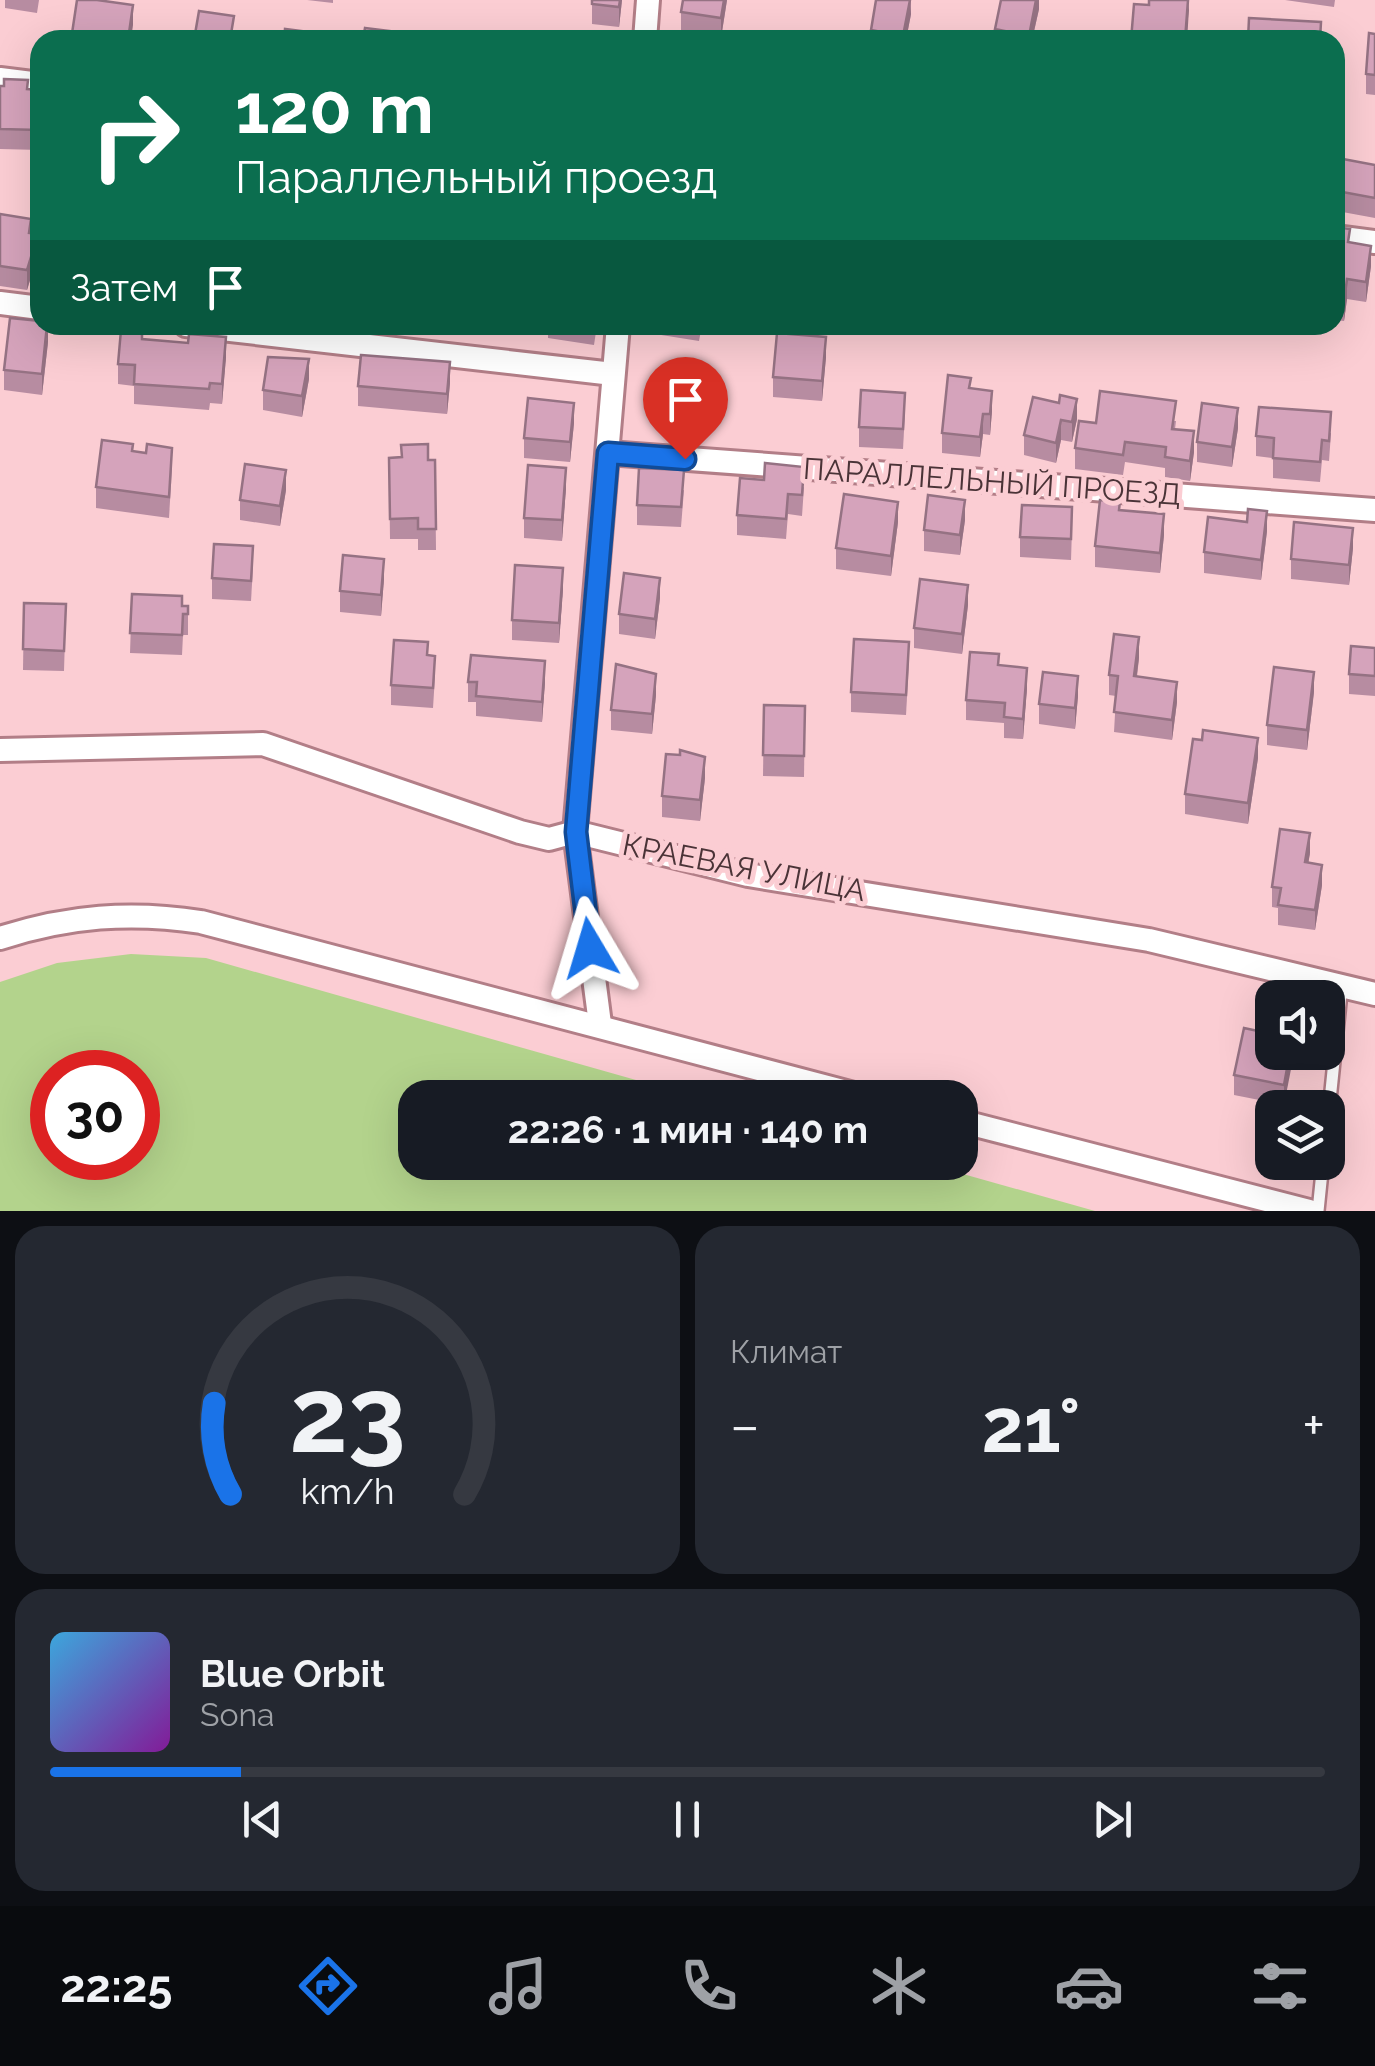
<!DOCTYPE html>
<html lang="ru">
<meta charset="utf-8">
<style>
body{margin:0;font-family:Raleway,sans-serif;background:#242831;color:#f1f3f6;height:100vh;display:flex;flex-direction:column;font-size:38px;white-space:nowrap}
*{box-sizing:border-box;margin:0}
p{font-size:32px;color:#9ea1a6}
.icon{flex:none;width:55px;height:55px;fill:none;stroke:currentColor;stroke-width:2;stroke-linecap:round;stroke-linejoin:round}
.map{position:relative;height:1211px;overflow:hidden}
.details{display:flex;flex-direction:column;gap:15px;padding:15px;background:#0d0f14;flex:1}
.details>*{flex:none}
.banner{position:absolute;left:30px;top:30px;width:1315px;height:305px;border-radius:30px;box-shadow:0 10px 40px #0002;background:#0b6e4f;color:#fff;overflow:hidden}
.buttons{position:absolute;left:1255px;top:980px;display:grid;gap:20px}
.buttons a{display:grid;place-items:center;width:90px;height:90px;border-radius:20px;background:#171b24;box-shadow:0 10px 40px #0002;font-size:50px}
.speed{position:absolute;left:30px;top:1050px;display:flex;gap:20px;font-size:50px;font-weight:700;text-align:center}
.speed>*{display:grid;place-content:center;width:130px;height:130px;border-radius:50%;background:#171b24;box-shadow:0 10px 40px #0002;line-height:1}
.speed .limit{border:15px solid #d22;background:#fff;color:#111}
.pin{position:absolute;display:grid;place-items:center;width:85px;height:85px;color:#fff;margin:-102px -42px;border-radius:50% 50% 50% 0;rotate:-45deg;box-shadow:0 0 10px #0007}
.pin .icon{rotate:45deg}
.me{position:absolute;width:110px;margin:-55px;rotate:353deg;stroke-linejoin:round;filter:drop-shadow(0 0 8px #0008)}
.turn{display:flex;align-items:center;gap:35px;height:210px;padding:0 40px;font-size:45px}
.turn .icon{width:130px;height:130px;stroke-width:2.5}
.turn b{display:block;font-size:70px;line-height:85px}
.then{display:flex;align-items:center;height:95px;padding:0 40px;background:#0003;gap:20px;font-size:38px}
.big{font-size:75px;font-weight:700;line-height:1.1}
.details .widget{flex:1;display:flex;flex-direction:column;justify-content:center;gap:15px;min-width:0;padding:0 35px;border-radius:30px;background:#242831}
.details .dial{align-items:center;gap:0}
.dial svg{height:260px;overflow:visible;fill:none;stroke:#363941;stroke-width:7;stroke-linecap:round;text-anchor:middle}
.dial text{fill:#f1f3f6;stroke:none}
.song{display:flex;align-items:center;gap:30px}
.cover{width:120px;height:120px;border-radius:15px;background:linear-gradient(135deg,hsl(200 70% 55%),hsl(290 70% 35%))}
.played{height:10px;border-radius:5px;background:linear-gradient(90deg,#1a73e8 15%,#363941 15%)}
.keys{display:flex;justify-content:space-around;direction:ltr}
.heat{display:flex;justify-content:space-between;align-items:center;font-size:55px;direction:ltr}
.details .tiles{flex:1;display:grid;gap:15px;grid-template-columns:1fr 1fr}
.widget:last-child{grid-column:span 2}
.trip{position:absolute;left:398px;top:1080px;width:580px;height:100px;border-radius:30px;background:#171b24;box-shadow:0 10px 40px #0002;font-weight:700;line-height:100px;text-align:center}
.tab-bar{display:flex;height:160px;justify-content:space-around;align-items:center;background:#090b0e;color:#9ea1a6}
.tab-bar .icon{width:70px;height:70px}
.tab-bar .on{color:#1a73e8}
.tab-bar b{font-size:45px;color:#f1f3f6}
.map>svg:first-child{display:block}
</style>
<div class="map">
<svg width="1375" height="1211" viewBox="0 0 1375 1211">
<rect width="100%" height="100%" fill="#fbcdd3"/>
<!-- green -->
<path fill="#b3d38c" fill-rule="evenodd" d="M131,954L206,958L696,1097L415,1098V1162L924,1163L1095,1211H0V982L57,963ZM52,1072H138V1158H52Z"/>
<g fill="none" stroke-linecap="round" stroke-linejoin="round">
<!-- lane casing -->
<g stroke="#b27e87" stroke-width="16">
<g id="lane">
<path d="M1328,1120L1342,983"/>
<path d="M1318,1211L1323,1162"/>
</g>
</g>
<!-- street casing -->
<g stroke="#b27e87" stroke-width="28">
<g id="street">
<path d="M645,40L648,0"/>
<path d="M0,79L40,84"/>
<path d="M1335,237L1375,242"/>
<path d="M0,303L40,308"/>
<path d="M186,325L613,374"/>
<path d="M608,453L1375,510"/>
<path d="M0,750L263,744L520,832L549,839L575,832L748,875L1149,940L1375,994"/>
<path d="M0,938C68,916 131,911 201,922L869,1098"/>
<path d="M600,1024L575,832L618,325"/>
<path d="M960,1121L1309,1211"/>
</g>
</g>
<!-- lane -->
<use href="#lane" stroke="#fff" stroke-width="11"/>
<!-- street -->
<use href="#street" stroke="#fff" stroke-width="22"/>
</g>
<!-- wall -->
<g fill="#b78ca1">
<path d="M5,0H39L37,13L5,8Z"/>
<path d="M307,0H333V3Z"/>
<path d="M592,0H622L619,27L592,24Z"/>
<path d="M727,0L721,38L681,32V12Z"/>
<path d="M911,0V14L906,40H871V30Z"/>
<path d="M1039,0V9L1032,40H995V29Z"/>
<path d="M1285,0H1335L1334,7Z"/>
<path d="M1375,34V95L1366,94V74Z"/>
<path d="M0,86L40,90V150L0,149Z"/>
<path d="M1375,165V218L1337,211V191Z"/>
<path d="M0,214L31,233L38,254L27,290L0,286Z"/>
<path d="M1335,227L1371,266L1366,302L1347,299L1344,321L1335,320Z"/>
<path d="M414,325H458L457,332Z"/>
<path d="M548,325H597L594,345L548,338Z"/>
<path d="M655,325H702L699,341L655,334Z"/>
<path d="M142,339L226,357L222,404L210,403L209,410L134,404V386L118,384V364Z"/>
<path d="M48,342L42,395L4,390V370Z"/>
<path d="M826,357L822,401L773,397V377Z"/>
<path d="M309,379L302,417L263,410V390Z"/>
<path d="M450,383L447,414L358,406V386Z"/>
<path d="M971,389L992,411L990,435L983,434L980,457L942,453V433Z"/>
<path d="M1033,397L1077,419L1072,442L1061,440L1056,463L1024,455V435Z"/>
<path d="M905,413L903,449L859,447V427Z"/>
<path d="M1176,421L1175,429L1194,452L1190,481L1165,477V468L1125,462L1123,475L1075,469V448L1096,423Z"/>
<path d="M574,423L570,462L524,458V438Z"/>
<path d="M1238,428L1232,467L1197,462V442Z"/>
<path d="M1331,433L1329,461L1322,460L1320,482L1273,478V458L1256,456V436Z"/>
<path d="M133,452L146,453L172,468L169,518L96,508V487Z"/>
<path d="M389,458L435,460L436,550H418V539H390Z"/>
<path d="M804,487L802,516L788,514L786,539L737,535V515Z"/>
<path d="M566,488L562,541L524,538V518Z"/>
<path d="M286,490L280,526L240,520V500Z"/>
<path d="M684,490L681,527L637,525V505Z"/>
<path d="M965,520L960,555L924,551V530Z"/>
<path d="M898,522L891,576L836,569V548Z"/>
<path d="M1072,528L1071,560L1020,557V537Z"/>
<path d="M1267,531L1261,580L1204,573V552Z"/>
<path d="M1164,535L1160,573L1095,567V546Z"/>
<path d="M1353,548L1349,585L1291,579V559Z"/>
<path d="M253,567L251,601L212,599V578Z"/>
<path d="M384,579L381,616L340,612V591Z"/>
<path d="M563,589L559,643L512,640V620Z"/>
<path d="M132,594L188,606V635H183L182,655L130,653Z"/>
<path d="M660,598L655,639L619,634V614Z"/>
<path d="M24,603L66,604L64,671L23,670Z"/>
<path d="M968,605L962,654L914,648V628Z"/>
<path d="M1375,648V696L1349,694V674Z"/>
<path d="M1139,658L1137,677L1177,702L1172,740L1114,732L1116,696L1109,695V675Z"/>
<path d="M909,662L906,715L851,712V692Z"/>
<path d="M999,665L1027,688L1023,739L1004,738V723L966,720V700Z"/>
<path d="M435,676L433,708L391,705V685Z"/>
<path d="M468,682H545L542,722L476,716V702H468Z"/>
<path d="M1314,692L1307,750L1267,745V725Z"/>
<path d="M656,695L652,734L611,730V710Z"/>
<path d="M1078,696L1075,729L1039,724V704Z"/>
<path d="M764,705L805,706L804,777L763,776Z"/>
<path d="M680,755L705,778L700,821L662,817V796Z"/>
<path d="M1258,758L1248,824L1185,814V794Z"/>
<path d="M1310,853L1308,863L1322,885L1315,930L1278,925V908L1272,907V887Z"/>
<path d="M1293,1052L1284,1105L1234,1095V1075Z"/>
</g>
<!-- shaded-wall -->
<g fill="#957283">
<path d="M620,0H622L619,27V7Z"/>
<path d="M724,0H727L721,38V18Z"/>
<path d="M910,0L911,14L906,40H903Z"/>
<path d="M1036,0H1039V9L1032,40H1029Z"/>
<path d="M1188,0L1189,10L1187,40H1185Z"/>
<path d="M133,5V25L131,40H128Z"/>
<path d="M38,234V254L27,290V270Z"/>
<path d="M1371,246V266L1366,302V282Z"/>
<path d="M1347,279V299L1344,321V301Z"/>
<path d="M48,325V342L42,395V374Z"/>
<path d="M226,337V357L222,404V384Z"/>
<path d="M826,337V357L822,401V381Z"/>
<path d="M309,359V379L302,417V396Z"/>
<path d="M450,362V383L447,414V394Z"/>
<path d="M992,391V411L990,435V414Z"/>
<path d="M1077,399V419L1072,442V422Z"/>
<path d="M574,403V423L570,462V442Z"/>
<path d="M1238,408V428L1232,467V447Z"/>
<path d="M983,414V434L980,457V437Z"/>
<path d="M1061,420V440L1056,463V443Z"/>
<path d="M1194,431V452L1190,481V461Z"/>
<path d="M566,468V488L562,541V520Z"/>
<path d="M286,470V490L280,526V506Z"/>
<path d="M965,500V520L960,555V535Z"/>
<path d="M898,502V522L891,576V556Z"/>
<path d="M1267,511V531L1261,580V560Z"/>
<path d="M1164,514V535L1160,573V553Z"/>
<path d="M1353,528V548L1349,585V565Z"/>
<path d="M384,559V579L381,616V595Z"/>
<path d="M563,568V589L559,643V623Z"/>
<path d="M660,578V598L655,639V619Z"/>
<path d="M968,585V605L962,654V634Z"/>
<path d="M1139,637V658L1134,696V676Z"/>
<path d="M545,661V682L542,722V702Z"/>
<path d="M1027,668V688L1023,739V719Z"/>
<path d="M1314,672V692L1307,750V730Z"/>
<path d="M656,674V695L652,734V714Z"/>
<path d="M1078,676V696L1075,729V708Z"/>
<path d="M1177,682V702L1172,740V720Z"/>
<path d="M1258,738V758L1248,824V803Z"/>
<path d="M705,757V778L700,821V800Z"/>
<path d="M1310,833V853L1305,883V862Z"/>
<path d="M1322,865V885L1315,930V910Z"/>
<path d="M1290,1052H1293V1059L1284,1105V1085Z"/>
</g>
<!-- building -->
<g fill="#d5a3bb" stroke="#957283" stroke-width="2.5">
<path d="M77,0H97L133,5L128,40H71Z"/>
<path d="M592,0H620L619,7L592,4Z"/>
<path d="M683,0H724L721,18L681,12Z"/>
<path d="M876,0H910L903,36L871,30Z"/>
<path d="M1001,0H1036L1029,36L995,29Z"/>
<path d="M1149,0H1188L1185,40H1131L1134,4L1149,5Z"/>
<path d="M199,11L234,16L230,40H194Z"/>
<path d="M1249,18L1321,22L1320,40H1248Z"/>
<path d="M365,28L390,31L388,40H284L285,29L363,39Z"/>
<path d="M1369,33L1375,34V75L1366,74Z"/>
<path d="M4,79L28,80L27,89L40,90V130L0,129V86H4Z"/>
<path d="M1343,159L1375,165V198L1337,191Z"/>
<path d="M0,214L31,219L29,233L38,234L27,270L0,266Z"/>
<path d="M1335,227L1350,229L1348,242L1371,246L1366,282L1347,279L1344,301L1335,299Z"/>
<path d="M10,318L40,321V325H47L42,374L4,370Z"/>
<path d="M121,330L142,331V339L188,343L189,334L226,337L222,384L210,383L209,389L134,384L135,365L118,364Z"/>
<path d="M777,333L826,337L822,381L773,377Z"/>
<path d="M361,355L450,362L447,394L358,386Z"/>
<path d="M268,357L309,359L302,396L263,390Z"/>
<path d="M948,375L971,378L969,388L992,391L990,414H983L980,437L942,433Z"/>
<path d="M861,390L905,393L903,429L859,427Z"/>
<path d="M1100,391L1176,401L1172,429L1194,431L1190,461L1165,457L1166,447L1125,442L1123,455L1075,448L1079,421L1096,423Z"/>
<path d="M1060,395L1077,399L1072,422L1061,420L1056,443L1024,435L1033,397L1059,403Z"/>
<path d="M528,398L574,403L570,442L524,438Z"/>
<path d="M1202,403L1238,408L1232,447L1197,442Z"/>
<path d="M1259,407L1331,412L1329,441L1322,440L1320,462L1273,458L1274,438L1256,436Z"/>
<path d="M102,440L133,444L132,451L146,453L147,444L172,448L169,497L96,487Z"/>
<path d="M428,444V460H435L436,529H418V518L390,519L389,458L402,457L401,445Z"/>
<path d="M765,463L804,467L802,495L788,494L786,519L737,515L740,478L764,480Z"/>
<path d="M245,464L286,470L280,506L240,500Z"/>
<path d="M528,465L566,468L562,520L524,518Z"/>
<path d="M639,468L684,470L681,507L637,505Z"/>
<path d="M844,494L898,502L891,556L836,548Z"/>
<path d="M928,495L965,500L960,535L924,530Z"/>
<path d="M1100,500L1120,501L1119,510L1164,514L1160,553L1095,546Z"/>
<path d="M1022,505L1072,507L1071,539L1020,537Z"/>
<path d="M1248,509L1267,511L1261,560L1204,552L1208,517L1247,522Z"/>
<path d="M1294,522L1353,528L1349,565L1291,559Z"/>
<path d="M214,544L253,546L251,581L212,578Z"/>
<path d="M343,555L384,559L381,595L340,591Z"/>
<path d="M515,565L563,568L559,623L512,620Z"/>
<path d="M624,573L660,578L655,619L619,614Z"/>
<path d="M920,579L968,585L962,634L914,628Z"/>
<path d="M132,594L182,596V606H188V614H183L182,635L130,633Z"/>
<path d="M24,603L66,604L64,651L23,649Z"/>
<path d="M1114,634L1139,637L1134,676L1177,682L1172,720L1114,712L1118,676L1109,675Z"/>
<path d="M854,639L909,642L906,695L851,692Z"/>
<path d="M394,640L428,642L427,655L435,656L433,688L391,685Z"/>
<path d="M1351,646L1375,648V676L1349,674Z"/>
<path d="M970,652L999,654L998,665L1027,668L1023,719L1004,717L1005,703L966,700Z"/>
<path d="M471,655L545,661L542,702L476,696L477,682H468Z"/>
<path d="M616,664L656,674L652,714L611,710Z"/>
<path d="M1274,667L1314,672L1307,730L1267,725Z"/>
<path d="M1043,672L1078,676L1075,708L1039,704Z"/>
<path d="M764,705L805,706L804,756L763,755Z"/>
<path d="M1203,730L1258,738L1248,803L1185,794L1193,739L1202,740Z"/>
<path d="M680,750L705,757L700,800L662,796L666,754L680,755Z"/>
<path d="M1280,829L1310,833L1305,862L1322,865L1315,910L1278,905L1281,888L1272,887Z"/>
<path d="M1244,1028L1272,1034V1052H1290L1284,1085L1234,1075Z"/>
</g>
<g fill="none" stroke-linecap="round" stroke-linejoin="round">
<!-- route casing -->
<g stroke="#114b97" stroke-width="25">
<path id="route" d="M590,948L576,832L608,453L685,459"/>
</g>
<!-- route -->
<use href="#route" stroke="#1a73e8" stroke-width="18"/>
</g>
<g text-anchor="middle" stroke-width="10" stroke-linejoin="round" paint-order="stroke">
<!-- street labels -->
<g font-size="30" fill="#4a3337" stroke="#fbcdd3">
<text transform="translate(992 482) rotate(4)" y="10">ПАРАЛЛЕЛЬНЫЙ ПРОЕЗД</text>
<text transform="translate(744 868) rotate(11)" y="10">КРАЕВАЯ УЛИЦА</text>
</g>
</g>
</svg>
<div class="buttons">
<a><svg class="icon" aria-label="sound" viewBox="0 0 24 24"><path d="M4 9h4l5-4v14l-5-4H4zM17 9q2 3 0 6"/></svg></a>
<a><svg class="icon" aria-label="layers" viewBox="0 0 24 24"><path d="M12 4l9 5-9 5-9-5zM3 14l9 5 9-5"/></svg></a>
</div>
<div class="speed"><div class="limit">30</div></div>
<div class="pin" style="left:685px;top:459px;background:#d93025"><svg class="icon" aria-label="arrive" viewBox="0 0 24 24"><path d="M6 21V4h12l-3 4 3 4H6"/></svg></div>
<svg class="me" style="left:590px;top:948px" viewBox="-20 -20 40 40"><path d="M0-17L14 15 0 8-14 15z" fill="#1a73e8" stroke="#fff" stroke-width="4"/></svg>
<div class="trip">22:26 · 1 мин · 140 m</div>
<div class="banner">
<div class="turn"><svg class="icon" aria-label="right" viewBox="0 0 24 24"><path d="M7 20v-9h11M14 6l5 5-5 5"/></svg><div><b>120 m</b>Параллельный проезд</div></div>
<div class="then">Затем<svg class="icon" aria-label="arrive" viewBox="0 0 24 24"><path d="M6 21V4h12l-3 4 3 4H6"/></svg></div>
</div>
</div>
<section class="details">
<div class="tiles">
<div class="widget dial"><svg viewBox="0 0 100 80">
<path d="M14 69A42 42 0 1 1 86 69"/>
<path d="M14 69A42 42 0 0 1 9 41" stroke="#1a73e8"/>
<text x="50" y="56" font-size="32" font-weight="700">23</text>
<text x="50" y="72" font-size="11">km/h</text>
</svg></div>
<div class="widget"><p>Климат</p>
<div class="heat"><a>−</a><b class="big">21°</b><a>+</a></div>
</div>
<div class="widget">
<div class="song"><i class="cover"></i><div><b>Blue Orbit</b><p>Sona</p></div></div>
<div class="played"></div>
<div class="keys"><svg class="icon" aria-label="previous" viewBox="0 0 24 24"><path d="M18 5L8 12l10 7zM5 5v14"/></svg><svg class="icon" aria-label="pause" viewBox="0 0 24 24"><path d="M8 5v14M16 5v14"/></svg><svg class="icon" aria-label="next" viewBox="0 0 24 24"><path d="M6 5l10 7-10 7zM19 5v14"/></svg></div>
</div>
</div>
</section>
<nav class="tab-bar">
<b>22:25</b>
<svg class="icon on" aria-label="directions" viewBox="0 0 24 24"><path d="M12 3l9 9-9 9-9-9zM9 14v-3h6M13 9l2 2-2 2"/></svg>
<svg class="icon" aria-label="music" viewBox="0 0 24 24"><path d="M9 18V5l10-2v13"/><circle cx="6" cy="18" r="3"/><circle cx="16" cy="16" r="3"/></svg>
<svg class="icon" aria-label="phone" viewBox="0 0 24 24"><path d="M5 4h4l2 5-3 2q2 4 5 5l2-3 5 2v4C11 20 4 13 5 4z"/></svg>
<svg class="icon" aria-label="climate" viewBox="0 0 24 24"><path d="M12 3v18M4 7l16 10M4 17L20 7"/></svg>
<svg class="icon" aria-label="car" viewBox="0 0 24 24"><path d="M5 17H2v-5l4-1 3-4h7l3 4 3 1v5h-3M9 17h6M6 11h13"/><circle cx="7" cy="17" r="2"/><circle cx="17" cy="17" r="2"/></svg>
<svg class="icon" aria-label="filters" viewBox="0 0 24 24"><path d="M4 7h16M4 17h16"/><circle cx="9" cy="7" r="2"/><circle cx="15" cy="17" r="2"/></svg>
</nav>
